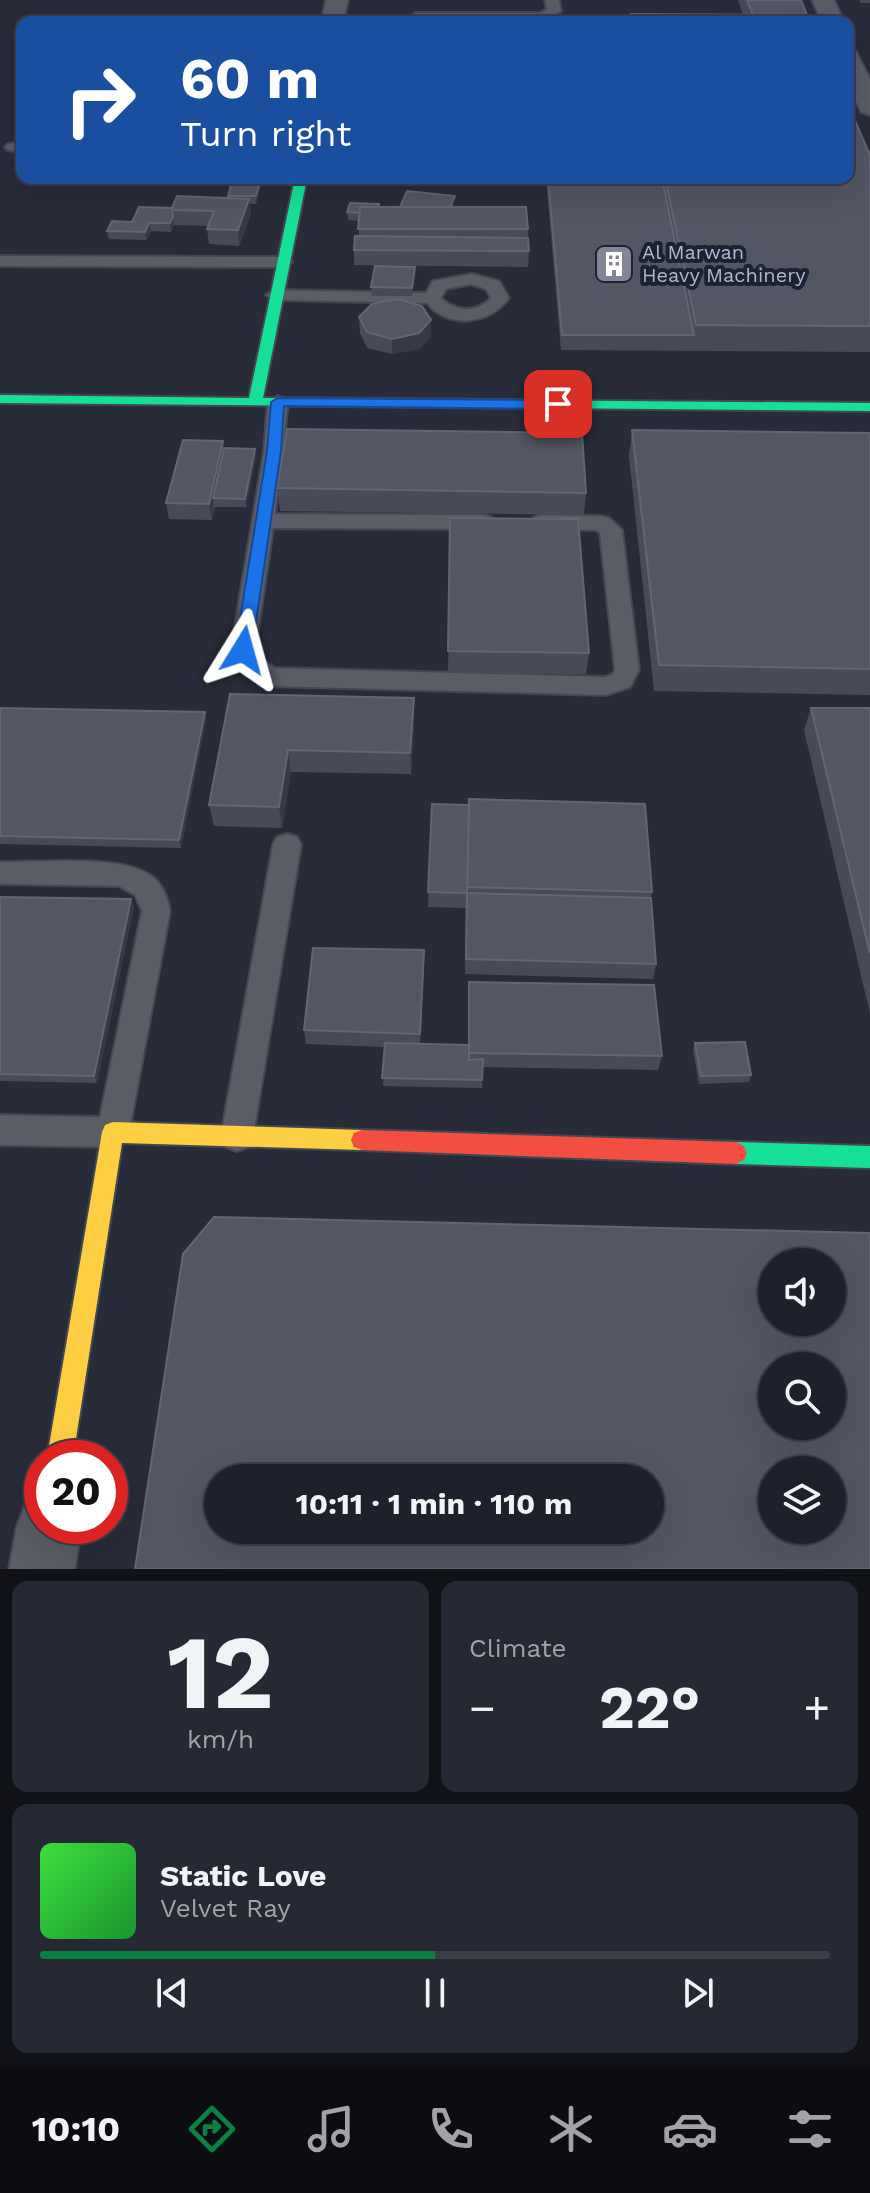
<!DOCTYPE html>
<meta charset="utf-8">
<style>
body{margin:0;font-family:"Work Sans",sans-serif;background:#262933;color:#f1f3f6;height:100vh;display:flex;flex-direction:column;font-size:30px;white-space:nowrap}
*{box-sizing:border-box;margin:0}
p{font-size:26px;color:#a1a3a9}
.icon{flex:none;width:44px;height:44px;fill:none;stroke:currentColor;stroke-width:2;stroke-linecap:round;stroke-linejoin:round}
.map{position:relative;height:1569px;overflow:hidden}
.details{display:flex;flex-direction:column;gap:12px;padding:12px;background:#101218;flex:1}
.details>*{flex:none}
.banner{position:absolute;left:16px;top:16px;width:838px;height:168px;border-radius:16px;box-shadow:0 8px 32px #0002,0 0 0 2px #3c3e47;background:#1a4fa0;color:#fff;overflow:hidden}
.tools{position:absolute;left:758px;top:1248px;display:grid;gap:16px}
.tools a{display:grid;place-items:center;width:88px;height:88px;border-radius:50%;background:#1e212b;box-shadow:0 8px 32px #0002,0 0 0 2px #3c3e47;font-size:40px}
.speed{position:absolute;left:24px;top:1440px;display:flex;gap:16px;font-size:40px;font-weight:700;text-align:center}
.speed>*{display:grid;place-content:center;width:104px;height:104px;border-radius:50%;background:#1e212b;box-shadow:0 8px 32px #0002,0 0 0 2px #3c3e47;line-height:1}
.speed .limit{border:12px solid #d22;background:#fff;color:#111}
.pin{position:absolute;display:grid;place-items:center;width:68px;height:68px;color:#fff;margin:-34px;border-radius:16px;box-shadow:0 4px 12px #0006}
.me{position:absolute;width:88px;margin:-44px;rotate:8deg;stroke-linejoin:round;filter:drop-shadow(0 0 6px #0008)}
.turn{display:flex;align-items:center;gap:28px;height:168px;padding:0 32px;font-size:36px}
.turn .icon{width:104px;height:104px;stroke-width:2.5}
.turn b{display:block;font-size:56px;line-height:68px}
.big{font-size:60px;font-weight:700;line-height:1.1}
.details .tile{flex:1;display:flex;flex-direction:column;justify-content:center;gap:12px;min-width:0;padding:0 28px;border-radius:16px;background:#262933}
.details .dial{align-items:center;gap:0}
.dial b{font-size:104px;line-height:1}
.song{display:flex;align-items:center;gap:24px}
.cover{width:96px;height:96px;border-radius:12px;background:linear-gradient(135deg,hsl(120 70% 55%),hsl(130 70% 35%))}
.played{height:8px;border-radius:4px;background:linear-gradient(90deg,#0b8043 50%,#3c3e47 50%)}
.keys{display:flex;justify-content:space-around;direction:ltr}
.heat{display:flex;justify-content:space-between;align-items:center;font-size:44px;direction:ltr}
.details .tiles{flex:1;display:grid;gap:12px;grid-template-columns:1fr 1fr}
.tile:last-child{grid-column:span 2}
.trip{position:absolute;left:204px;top:1464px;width:460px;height:80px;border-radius:40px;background:#1e212b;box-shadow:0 8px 32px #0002,0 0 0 2px #3c3e47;font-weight:700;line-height:80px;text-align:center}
.menu{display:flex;height:128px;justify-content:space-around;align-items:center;background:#0c0d11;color:#a1a3a9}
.menu .icon{width:56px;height:56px}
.menu .current{color:#0b8043}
.menu b{font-size:36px;color:#f1f3f6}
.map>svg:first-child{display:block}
</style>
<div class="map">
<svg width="870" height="1569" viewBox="0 0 870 1569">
<rect width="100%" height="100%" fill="#282c39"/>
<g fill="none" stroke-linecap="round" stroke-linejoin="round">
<!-- lane casing -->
<g stroke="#444650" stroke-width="4">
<g id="lane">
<path d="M545,0H559L561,11L542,21H416L409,17L416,13H540L547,9Z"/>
<path d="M22,142V152L8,150L5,147L8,144Z"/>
<path d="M0,256L283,257L292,262L283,267L0,266Z"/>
<path d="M472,274L499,281L509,298C491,324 448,330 427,303L275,300L266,295L275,290L426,293L433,281ZM471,284L486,289L491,298C476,313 456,312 441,298L446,289Z"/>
<path d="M278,396L288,402L275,514L483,515L491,517L494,522L491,527L483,529L273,528L255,650L263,660L275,668L605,677L612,675L615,670L600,533L596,530L542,529L534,527L531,522L534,517L542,515L601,516L609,518L622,530L639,670L630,687L606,695L271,686L245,673L231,650L264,451L268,402Z"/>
<path d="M287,834L297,837L301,845L253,1136L248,1147L237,1151L226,1147L221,1136L273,845L277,837Z"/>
<path d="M0,862C38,863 125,853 154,878C163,886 168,899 170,911L129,1132L124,1142L113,1147L0,1145V1115L100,1117L142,911L135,895L119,886L0,884Z"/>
</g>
</g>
<!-- street casing -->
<g stroke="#444650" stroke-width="4">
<g id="street">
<path d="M326,0H348L343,22H321Z"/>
<path d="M812,0H834L844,22H822Z"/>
<path d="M848,50L856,52L870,79V115L861,112L848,85Z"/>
<path d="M42,1497V1526H81L75,1569H9L17,1526L26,1503Z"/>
</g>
</g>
<!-- fast casing -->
<g stroke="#444650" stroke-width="4">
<g id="fast">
<path d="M295,178H307L263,398L870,403V411L0,403V395L249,398Z"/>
<path d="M736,1142L870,1146V1168L736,1164L728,1160L725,1153L728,1146Z"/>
</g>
</g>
<!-- slow casing -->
<g stroke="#444650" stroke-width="4">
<path id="slow" d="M113,1122L362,1130L370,1133L373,1140L370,1147L362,1150L122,1143L73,1458H47L102,1132L105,1125Z"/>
</g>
<!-- jam casing -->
<g stroke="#444650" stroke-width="4">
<path id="jam" d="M362,1130L736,1142L744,1146L747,1153L744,1160L736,1164L362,1150L354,1147L351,1140L354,1133Z"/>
</g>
<!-- lane -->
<use href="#lane" fill="#5a5c66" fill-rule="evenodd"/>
<!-- street -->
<use href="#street" fill="#5a5c66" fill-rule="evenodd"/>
<!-- fast -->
<use href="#fast" fill="#16e098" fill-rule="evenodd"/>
<!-- slow -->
<use href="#slow" fill="#ffcf43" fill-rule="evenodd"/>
<!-- jam -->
<use href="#jam" fill="#f24e42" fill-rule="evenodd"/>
</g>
<!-- wall -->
<g fill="#484b57">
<path d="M738,0H801L807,15L812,22H630L631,14L743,15Z"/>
<path d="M859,0H870V3H861Z"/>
<path d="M870,155V352L561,350L546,178H848Z"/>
<path d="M262,183L256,204H250L251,214L239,246L209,244L207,229L208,226L174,225L171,232L151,231L146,240L109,239L107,231L172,208L229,198L228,196Z"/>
<path d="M454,204L453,207L528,229L529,251L528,267L354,265V250L359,236V221L348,220L347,212L379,207Z"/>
<path d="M415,267L412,296H372L371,287Z"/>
<path d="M359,317L431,320V336L419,349L392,354L367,348L360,333Z"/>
<path d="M632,430L870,433V695L654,691L629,456Z"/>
<path d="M224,448L256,457L246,507H215L212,520L169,519L166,503Z"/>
<path d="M277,488L586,493L584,515L280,511Z"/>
<path d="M450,518L589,653L586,674L448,673Z"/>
<path d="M230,694L414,720L411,774L291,772L282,828L214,826L209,805Z"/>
<path d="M0,708L205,712L206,720L181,848L0,844Z"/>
<path d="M811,708H870V1014L804,730Z"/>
<path d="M432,804L652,892L651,898L656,964L653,979L465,974L466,905V908L428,907Z"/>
<path d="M0,897L131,899L134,907L97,1083L0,1081Z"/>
<path d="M424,964L420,1044L662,1056L658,1070L482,1067V1088L383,1086L385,1047L306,1044L304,1030Z"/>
<path d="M695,1043L751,1075L749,1082L699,1084L693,1050Z"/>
</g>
<!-- shaded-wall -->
<g fill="#363a46">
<path d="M261,178H262V183L256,204V196Z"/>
<path d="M249,199L251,214L239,246L238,230Z"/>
<path d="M173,217L174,225L171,232L170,223Z"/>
<path d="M149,223L151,231L146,240L145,232Z"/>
<path d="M431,320V336L419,349L392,354V339Z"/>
<path d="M223,441L225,457L213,498L214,507L212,520L209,504Z"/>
<path d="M255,449L256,457L246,507L245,499Z"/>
<path d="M414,698V720L411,774L410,753Z"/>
<path d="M205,712L206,720L181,848L179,840Z"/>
<path d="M288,750L291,772L282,828L279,807Z"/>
<path d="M131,899L134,907L97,1083L94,1076Z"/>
<path d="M424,950V964L420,1048V1034Z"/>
</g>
<!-- building -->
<g fill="#535763" stroke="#626673" stroke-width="2" fill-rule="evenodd">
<path d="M747,0H801L807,15H753Z"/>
<path d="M631,14L809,15L812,22H632Z"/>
<path d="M848,105L870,155V326L696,325L665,178H848Z"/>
<path d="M233,178H261L256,196H228Z"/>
<path d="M548,178H662L694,335H562Z"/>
<path d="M407,191L455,196L450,207H400Z"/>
<path d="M177,196L249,199L238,230L207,229L214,211L171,210Z"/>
<path d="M350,203L379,204V207H360V213L347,212Z"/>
<path d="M139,207L172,208L173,217L170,223H149L145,232L107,231L112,221L132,222Z"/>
<path d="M360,207H526L528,229H358Z"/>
<path d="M355,236L528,238L529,251L354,250Z"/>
<path d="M375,266L415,267L412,288L371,287Z"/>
<path d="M398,299L422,306L431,320L419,333L392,339L367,332L359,317L372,304Z"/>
<path d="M287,429L582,433L586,493L277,488Z"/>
<path d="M632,430L870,433V669L659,665Z"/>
<path d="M183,440L223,441L209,504L166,503Z"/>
<path d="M224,448L255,449L245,499L213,498Z"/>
<path d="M450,518L578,519L589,653L448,651Z"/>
<path d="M230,694L414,698L410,753L288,750L279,807L209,805Z"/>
<path d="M0,708L205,712L179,840L0,836Z"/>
<path d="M811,708H870V954Z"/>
<path d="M469,799L645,804L652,892L467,887Z"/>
<path d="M432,804L469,805L467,893L428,892Z"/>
<path d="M467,893L651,898L656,964L466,959Z"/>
<path d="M0,897L131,899L94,1076L0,1074Z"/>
<path d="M313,948L424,950L420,1034L304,1030Z"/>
<path d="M469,982L654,985L662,1056L469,1053Z"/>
<path d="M745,1042L751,1075L701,1076L695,1043Z"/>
<path d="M385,1043L469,1045V1060L483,1059L482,1080L382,1078Z"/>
<path d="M214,1217L870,1233V1569H135L183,1254ZM772,1262H832V1322H772ZM772,1366H832V1426H772ZM772,1470H832V1530H772ZM218,1478H650V1530H218Z"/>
</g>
<!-- route -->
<path fill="#1a73e8" stroke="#114b97" stroke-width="2" d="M278,398L558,400L565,404L558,409L284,406L281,451L252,650L243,656L235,650L267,451L271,402Z"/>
<!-- icons -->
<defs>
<g id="building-square" transform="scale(2)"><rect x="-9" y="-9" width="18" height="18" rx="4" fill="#828697" stroke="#1c2134"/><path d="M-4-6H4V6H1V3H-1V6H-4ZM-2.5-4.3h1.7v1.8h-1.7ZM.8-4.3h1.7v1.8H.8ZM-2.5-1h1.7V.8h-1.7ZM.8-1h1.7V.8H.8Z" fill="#fff"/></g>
</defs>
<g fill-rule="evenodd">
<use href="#building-square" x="614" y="264"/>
</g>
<g text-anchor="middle" stroke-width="8" stroke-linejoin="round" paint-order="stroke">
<!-- far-poi labels -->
<g font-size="20" fill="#b2b7ca" stroke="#1c2134" text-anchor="start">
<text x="642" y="259">Al Marwan<tspan x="642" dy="23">Heavy Machinery</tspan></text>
</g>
</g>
</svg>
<div class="tools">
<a><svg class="icon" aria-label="sound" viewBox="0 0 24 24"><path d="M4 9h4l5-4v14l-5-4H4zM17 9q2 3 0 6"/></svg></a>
<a><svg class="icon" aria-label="search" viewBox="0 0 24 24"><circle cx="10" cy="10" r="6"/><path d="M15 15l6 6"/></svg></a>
<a><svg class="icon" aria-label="layers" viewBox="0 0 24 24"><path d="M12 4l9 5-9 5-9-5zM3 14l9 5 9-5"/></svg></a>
</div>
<div class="speed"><div class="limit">20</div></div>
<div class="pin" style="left:558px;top:404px;background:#d93025"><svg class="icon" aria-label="arrive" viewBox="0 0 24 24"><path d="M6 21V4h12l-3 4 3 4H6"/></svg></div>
<svg class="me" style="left:243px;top:650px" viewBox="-20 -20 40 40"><path d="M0-17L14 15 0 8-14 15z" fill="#1a73e8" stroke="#fff" stroke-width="4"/></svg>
<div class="trip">10:11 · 1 min · 110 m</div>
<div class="banner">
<div class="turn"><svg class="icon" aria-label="right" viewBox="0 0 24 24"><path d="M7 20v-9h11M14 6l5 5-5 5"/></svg><div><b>60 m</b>Turn right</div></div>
</div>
</div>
<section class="details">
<div class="tiles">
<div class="tile dial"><b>12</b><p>km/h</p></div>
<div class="tile"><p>Climate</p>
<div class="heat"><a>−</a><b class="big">22°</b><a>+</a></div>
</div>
<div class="tile">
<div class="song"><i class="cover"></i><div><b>Static Love</b><p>Velvet Ray</p></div></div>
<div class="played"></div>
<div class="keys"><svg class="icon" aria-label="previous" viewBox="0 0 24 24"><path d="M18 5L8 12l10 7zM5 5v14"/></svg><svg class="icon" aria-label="pause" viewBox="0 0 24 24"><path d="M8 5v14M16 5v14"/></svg><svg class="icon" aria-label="next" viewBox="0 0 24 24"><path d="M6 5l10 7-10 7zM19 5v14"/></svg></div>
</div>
</div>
</section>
<nav class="menu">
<b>10:10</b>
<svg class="icon current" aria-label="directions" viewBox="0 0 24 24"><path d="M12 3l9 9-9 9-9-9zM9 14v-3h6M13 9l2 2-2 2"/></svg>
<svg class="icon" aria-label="music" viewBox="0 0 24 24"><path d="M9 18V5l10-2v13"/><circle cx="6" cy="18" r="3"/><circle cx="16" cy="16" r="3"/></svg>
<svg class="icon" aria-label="phone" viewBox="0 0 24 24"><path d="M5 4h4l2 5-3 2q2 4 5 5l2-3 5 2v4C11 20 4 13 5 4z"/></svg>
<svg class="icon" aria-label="climate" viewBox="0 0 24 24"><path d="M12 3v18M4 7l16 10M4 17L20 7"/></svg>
<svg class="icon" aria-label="car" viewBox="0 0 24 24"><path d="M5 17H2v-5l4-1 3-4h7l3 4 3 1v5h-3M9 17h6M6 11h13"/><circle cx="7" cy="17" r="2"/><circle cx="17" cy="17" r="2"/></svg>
<svg class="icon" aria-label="filters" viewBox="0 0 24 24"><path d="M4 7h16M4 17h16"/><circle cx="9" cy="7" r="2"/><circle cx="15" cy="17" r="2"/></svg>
</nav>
